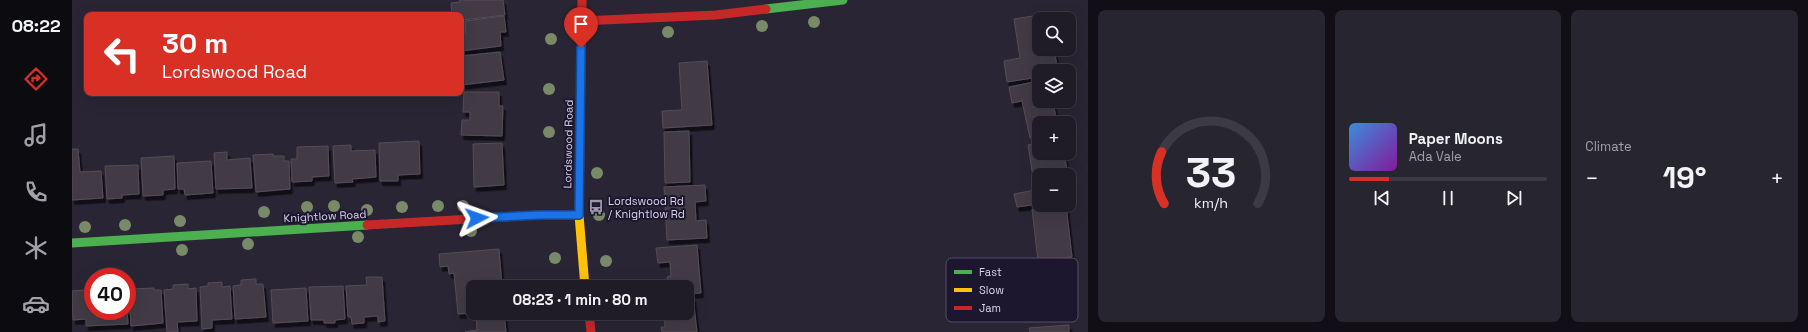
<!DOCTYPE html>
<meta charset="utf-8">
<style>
body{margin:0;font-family:"Space Grotesk",sans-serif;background:#27252f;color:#f1f3f6;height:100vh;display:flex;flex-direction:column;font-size:15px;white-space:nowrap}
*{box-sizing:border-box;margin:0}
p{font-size:13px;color:#a1a1a7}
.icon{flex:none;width:22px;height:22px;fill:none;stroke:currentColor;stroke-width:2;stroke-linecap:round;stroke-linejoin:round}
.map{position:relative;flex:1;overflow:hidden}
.details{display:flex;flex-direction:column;gap:10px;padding:10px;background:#110f15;width:720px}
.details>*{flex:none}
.top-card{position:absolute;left:12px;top:12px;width:380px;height:84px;border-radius:8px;box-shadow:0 4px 16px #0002,0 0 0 1px #3c3a44;background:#d93025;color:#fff;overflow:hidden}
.tools{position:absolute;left:960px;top:12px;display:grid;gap:8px}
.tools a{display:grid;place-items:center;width:44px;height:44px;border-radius:8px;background:#1f1c27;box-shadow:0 4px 16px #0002,0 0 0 1px #3c3a44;font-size:20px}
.speed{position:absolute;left:12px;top:268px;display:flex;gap:8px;font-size:20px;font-weight:700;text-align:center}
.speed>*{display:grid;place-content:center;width:52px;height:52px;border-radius:50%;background:#1f1c27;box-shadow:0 4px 16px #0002,0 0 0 1px #3c3a44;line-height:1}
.speed .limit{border:6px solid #d22;background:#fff;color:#111}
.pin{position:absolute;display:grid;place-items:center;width:34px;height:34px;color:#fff;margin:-41px -17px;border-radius:50% 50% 50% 0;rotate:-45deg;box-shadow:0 0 4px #0007}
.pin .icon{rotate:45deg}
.me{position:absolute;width:44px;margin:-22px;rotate:86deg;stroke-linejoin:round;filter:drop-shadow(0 0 3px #0008)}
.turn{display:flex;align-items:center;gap:14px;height:84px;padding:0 12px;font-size:18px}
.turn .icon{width:52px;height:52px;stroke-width:2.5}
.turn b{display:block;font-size:28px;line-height:34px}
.big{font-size:30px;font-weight:600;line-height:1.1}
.details .card{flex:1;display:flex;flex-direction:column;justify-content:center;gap:6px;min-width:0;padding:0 14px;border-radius:8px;background:#27252f}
.details .dial{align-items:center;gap:0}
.dial svg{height:104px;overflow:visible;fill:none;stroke:#3c3a44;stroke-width:7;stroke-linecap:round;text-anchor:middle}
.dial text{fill:#f1f3f6;stroke:none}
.song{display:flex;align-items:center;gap:12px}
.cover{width:48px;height:48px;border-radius:6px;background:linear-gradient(135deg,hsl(210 70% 55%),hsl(290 70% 35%))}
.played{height:4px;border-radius:2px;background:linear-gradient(90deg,#d93025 20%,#3c3a44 20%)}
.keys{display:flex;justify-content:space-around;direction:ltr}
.heat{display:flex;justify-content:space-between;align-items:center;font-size:22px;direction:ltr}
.details .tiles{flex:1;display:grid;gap:10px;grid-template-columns:repeat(3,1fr)}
.trip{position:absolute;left:394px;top:280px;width:228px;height:40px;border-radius:8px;background:#1f1c27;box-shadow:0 4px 16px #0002,0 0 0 1px #3c3a44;font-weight:600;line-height:40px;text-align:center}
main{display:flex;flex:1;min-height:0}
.tabs{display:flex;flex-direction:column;width:72px;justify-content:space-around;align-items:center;background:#0c0b10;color:#a1a1a7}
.tabs .icon{width:28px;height:28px}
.tabs .current{color:#d93025}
.tabs b{font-size:18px;color:#f1f3f6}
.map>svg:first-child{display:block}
</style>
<main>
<nav class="tabs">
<b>08:22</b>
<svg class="icon current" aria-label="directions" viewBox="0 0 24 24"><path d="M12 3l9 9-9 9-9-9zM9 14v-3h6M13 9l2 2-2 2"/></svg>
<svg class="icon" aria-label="music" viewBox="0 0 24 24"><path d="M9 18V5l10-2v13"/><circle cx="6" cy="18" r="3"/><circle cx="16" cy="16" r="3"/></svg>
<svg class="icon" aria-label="phone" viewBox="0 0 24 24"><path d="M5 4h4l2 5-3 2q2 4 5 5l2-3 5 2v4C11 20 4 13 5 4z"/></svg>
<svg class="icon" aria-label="climate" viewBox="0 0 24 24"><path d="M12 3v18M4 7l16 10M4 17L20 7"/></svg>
<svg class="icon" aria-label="car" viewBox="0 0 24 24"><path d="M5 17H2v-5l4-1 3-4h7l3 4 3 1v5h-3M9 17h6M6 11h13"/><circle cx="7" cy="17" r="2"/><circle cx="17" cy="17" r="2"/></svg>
</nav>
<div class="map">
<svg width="1016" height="332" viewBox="0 0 1016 332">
<defs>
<filter id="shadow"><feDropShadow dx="2.5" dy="4.5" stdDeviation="0" flood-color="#0009"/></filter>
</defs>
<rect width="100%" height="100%" fill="#292534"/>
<!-- building -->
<g fill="#423a44" stroke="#554d57" filter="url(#shadow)">
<path d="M388,0H431L433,15L389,20V15H380L379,3L388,2Z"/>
<path d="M967,15V49H982L986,71H967V77L935,82L932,61L948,58L942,19Z"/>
<path d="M432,16L434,32H428L429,46L389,51V34L394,33L393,21Z"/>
<path d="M428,52L432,80L389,85V56Z"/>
<path d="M635,61L640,125L591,128L590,111L610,110L607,63Z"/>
<path d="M967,81V101H981L984,118L992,116L993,123H967V136L958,138L950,101L940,103L937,87Z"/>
<path d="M392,92H427V106H431L430,136L389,135L390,120H398V112H391Z"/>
<path d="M617,131L618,182L593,183L592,132Z"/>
<path d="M347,141L348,174L326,175V181H308L307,143Z"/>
<path d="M430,143L432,185L402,187L401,144Z"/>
<path d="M967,143V153H992L996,175H967V204L945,207L942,194L963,190L956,145Z"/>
<path d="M279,145V151L303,150L304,177L280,179L281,182L263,183L261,146Z"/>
<path d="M256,146L257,176L240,177V181L220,182L219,159H225V147Z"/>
<path d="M0,149H6L8,172L29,171L31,198L0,200Z"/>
<path d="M155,152V160L178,158L180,188L144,189L142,153Z"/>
<path d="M201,154V156H212V161H217L218,189L184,192L181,155Z"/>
<path d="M102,156L103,189L91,190V195L71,196L69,158Z"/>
<path d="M139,161L141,193L113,195L112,189H106L105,163Z"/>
<path d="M66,165L67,194L50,195V198L35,199L33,166Z"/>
<path d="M633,185L634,201L623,202L624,221L634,220L635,238L595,240L592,187Z"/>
<path d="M994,205L1000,257L966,261L960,209Z"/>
<path d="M625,245L629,293L615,294V287H596L595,277L599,276L598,262L586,263L584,248Z"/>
<path d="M427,249L430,287H401V313L386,314L382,273L377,274L376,266L368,267L367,254Z"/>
<path d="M294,277H310L313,321L306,322V316L292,317V323L280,324L279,317H276L274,286L295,285Z"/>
<path d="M184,279V284H191L194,317L163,319L161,286L169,285V280Z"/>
<path d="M150,282V287L158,286L160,319L140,320V328L130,329L128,287L136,286V283Z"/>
<path d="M116,284V289L124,288L125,321L105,322L106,332H95L92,290L101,289V285Z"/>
<path d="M271,286L273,319L263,320V323H252V320H239L237,287Z"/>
<path d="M82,288V290H89L91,323L59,326L57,289Z"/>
<path d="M234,288L236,321L201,323L199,290Z"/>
<path d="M15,290L16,295H21V311H55V309L56,324L14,326V319L1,320L0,291Z"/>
<path d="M615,297H621L625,332H590L589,327H593L592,313H615Z"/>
<path d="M404,313H432L434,332H393L405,330Z"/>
<path d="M997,325V332H958L957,328Z"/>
</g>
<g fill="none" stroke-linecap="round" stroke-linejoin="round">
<!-- fast -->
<g stroke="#4caf50" stroke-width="9">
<path d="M694,9L771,0"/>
<path d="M0,243L295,225"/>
</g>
<!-- slow -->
<path stroke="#ffc107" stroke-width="9" d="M507,215L513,287"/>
<!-- jam -->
<g stroke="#c62828" stroke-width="9">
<path d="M509,21L644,15L694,9"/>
<path d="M507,215L510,0"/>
<path d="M295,225L468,215H507"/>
<path d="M517,313L519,332"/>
</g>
</g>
<!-- trees -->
<g fill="#788a68">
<circle cx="742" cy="22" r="6"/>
<circle cx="690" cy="26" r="6"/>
<circle cx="596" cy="32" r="6"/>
<circle cx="479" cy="39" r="6"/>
<circle cx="477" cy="89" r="6"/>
<circle cx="477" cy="132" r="6"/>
<circle cx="525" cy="173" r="6"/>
<circle cx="262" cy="206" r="6"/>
<circle cx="366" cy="206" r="6"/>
<circle cx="391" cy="206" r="6"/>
<circle cx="235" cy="207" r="6"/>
<circle cx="330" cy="207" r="6"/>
<circle cx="295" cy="210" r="6"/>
<circle cx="192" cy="212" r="6"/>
<circle cx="527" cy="215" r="6"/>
<circle cx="108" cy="221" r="6"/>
<circle cx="53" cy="225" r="6"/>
<circle cx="13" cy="227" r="6"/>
<circle cx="399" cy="231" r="6"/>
<circle cx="286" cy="237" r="6"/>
<circle cx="176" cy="244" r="6"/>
<circle cx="110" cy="250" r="6"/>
<circle cx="483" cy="258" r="6"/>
<circle cx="534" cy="261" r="6"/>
</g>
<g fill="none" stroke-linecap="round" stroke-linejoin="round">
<!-- route casing -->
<g stroke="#114b97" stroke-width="10">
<path id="route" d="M405,218L468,215H507L509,48"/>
</g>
<!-- route -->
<use href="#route" stroke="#1a73e8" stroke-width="7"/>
</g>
<!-- icons -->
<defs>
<g id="bus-bare" transform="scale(1.2)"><path d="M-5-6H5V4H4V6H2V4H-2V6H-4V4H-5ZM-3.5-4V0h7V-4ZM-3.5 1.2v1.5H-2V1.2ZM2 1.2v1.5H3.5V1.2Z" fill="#9b98a9" stroke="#1d162f" stroke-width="2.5" paint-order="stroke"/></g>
</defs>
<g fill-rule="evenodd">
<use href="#bus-bare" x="524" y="207"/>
</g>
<g text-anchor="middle" stroke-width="4" stroke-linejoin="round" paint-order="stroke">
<!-- street labels -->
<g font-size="11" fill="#d9d6e8" stroke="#1d162f">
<text transform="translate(496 144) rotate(-89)" y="4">Lordswood Road</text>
<text transform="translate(253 216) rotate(-3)" y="4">Knightlow Road</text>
</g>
<!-- poi labels -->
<g font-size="11" fill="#d9d6e8" stroke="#1d162f" text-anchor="start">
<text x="536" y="205">Lordswood Rd<tspan x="536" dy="13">/ Knightlow Rd</tspan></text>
</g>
</g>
<!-- legend -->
<rect x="874" y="258" width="132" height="64" rx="6" fill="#1d162f" stroke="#555066" stroke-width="1"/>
<rect x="882" y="270" width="18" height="4" fill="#4caf50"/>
<rect x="882" y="288" width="18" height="4" fill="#ffc107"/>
<rect x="882" y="306" width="18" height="4" fill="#c62828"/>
<g font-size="11" fill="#d9d6e8">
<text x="907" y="276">Fast</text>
<text x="907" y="294">Slow</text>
<text x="907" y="312">Jam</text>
</g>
</svg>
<div class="tools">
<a><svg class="icon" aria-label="search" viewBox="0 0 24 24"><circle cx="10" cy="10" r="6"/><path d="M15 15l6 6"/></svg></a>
<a><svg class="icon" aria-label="layers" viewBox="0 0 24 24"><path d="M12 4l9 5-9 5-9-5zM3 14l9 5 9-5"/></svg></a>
<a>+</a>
<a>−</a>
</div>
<div class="speed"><div class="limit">40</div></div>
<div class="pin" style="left:509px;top:48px;background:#d93025"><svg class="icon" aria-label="arrive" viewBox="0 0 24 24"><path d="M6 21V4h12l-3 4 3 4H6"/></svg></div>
<svg class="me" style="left:405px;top:218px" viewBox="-20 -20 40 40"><path d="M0-17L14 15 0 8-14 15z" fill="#1a73e8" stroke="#fff" stroke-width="4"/></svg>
<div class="trip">08:23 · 1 min · 80 m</div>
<div class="top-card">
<div class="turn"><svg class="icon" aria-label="left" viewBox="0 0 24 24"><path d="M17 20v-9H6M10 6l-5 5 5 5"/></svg><div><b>30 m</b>Lordswood Road</div></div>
</div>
</div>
<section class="details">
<div class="tiles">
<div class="card dial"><svg viewBox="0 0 100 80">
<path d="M14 69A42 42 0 1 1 86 69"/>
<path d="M14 69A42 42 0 0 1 12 29" stroke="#d93025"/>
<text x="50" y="56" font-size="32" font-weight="700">33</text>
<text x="50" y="72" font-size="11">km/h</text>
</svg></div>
<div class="card">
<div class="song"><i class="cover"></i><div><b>Paper Moons</b><p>Ada Vale</p></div></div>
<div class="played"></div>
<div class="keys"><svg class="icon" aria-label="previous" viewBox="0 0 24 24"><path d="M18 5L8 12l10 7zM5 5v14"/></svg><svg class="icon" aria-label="pause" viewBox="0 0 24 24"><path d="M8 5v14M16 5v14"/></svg><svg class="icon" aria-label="next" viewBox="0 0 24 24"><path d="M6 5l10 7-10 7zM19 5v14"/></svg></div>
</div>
<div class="card"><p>Climate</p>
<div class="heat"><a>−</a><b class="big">19°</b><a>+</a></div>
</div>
</div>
</section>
</main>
